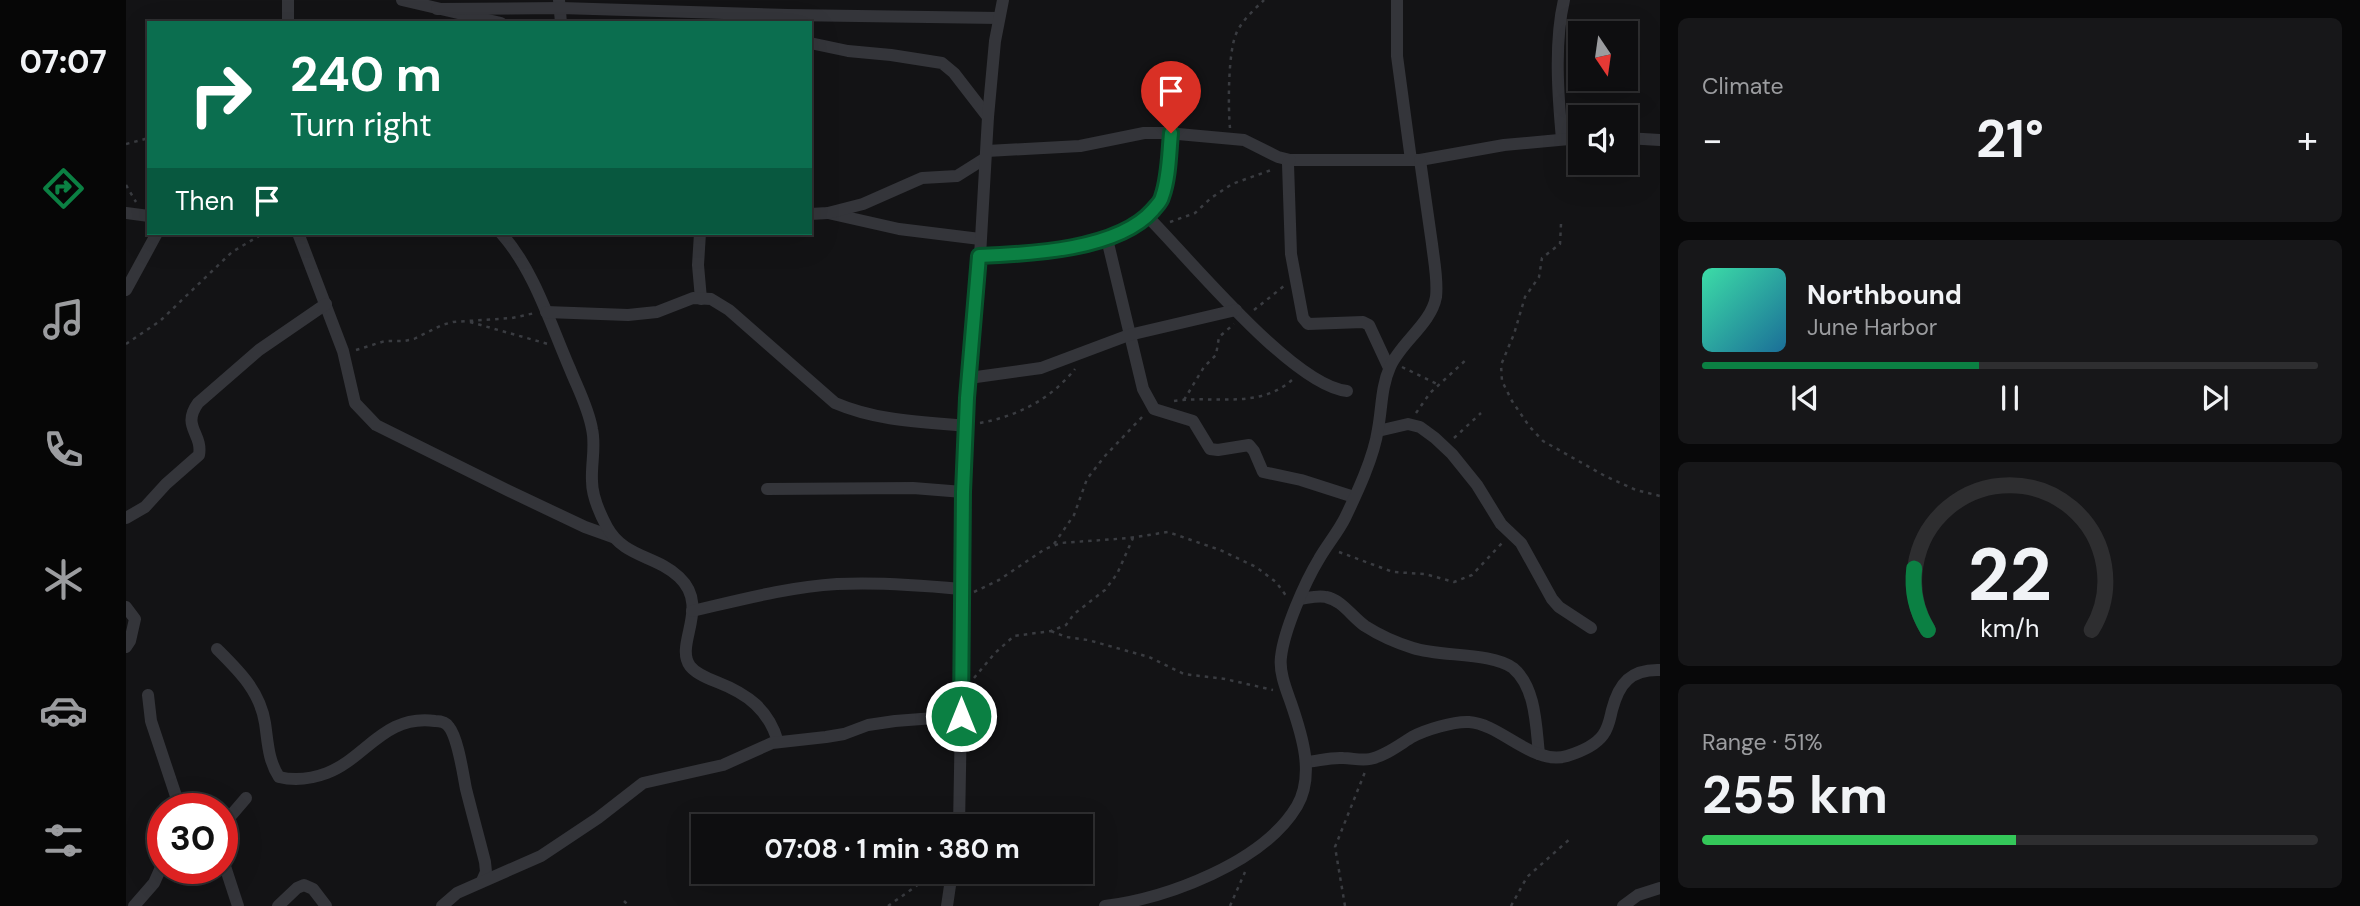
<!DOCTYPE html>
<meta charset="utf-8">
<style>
body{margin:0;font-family:"DM Sans",sans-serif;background:#171719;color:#f1f3f6;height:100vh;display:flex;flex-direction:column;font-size:26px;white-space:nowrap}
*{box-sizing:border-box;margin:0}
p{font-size:23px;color:#9b9c9f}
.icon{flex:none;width:38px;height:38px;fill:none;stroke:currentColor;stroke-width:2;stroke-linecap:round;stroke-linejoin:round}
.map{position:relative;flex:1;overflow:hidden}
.sheet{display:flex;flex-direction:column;gap:18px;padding:18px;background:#080809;width:700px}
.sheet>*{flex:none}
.banner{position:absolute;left:21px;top:21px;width:665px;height:214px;border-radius:0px;box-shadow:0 7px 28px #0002,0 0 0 2px #2e2e30;background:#0b6e4f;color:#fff;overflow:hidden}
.needle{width:46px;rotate:167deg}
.buttons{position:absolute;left:1442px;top:21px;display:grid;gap:14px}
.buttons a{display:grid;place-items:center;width:70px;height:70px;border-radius:0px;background:#0e0e10;box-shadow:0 7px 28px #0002,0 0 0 2px #2e2e30;font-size:35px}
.speed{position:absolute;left:21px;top:793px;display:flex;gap:14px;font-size:35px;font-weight:700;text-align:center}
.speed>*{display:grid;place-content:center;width:91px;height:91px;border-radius:50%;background:#0e0e10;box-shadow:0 7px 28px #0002,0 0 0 2px #2e2e30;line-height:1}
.speed .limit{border:10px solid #d22;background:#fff;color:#111}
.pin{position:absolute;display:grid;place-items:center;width:60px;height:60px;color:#fff;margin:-72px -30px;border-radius:50% 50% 50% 0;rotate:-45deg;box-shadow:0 0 7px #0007}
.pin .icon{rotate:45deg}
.me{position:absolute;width:77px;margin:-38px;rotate:0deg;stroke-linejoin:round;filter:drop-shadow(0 0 5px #0008)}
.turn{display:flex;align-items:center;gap:24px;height:147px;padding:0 28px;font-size:32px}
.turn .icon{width:91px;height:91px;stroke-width:2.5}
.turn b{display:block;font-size:49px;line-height:60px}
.then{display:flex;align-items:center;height:66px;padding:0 28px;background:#0003;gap:14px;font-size:26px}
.big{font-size:52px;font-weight:700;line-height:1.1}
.sheet .tile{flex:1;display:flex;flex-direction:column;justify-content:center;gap:10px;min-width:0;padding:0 24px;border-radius:10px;background:#171719}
.sheet .dial{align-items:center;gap:0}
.dial svg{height:182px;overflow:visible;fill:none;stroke:#2e2e30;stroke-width:7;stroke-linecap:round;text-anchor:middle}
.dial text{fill:#f1f3f6;stroke:none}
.song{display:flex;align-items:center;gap:21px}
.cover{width:84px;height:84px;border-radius:10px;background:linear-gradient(135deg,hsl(160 70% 55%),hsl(200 70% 35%))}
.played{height:7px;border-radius:4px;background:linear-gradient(90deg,#0b8043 45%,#2e2e30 45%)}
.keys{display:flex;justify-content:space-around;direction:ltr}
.heat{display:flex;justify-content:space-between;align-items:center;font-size:38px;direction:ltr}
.charge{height:10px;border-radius:5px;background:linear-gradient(90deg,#34c759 51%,#2e2e30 0)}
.trip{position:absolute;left:565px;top:814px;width:402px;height:70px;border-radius:0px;background:#0e0e10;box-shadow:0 7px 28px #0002,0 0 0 2px #2e2e30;font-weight:700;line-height:70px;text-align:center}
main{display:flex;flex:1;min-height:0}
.tabs{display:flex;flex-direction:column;width:126px;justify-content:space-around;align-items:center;background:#060606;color:#9b9c9f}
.tabs .icon{width:49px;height:49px}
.tabs .on{color:#0b8043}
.tabs b{font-size:32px;color:#f1f3f6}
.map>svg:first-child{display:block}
</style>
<main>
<nav class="tabs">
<b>07:07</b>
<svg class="icon on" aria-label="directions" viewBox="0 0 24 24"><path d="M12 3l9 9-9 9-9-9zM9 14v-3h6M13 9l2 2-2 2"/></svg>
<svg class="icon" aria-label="music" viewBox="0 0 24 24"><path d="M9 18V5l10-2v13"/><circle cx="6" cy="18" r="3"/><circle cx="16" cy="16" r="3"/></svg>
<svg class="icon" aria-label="phone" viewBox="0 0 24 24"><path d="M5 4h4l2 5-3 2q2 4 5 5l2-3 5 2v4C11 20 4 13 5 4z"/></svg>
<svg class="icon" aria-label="climate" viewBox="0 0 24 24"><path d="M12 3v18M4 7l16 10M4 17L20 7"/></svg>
<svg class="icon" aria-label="car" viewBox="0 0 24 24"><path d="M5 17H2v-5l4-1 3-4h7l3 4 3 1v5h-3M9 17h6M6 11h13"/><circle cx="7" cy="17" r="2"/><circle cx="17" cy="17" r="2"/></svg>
<svg class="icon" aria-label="filters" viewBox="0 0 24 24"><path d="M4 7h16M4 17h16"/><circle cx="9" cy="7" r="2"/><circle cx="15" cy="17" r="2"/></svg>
</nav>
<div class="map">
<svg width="1534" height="906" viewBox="0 0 1534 906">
<rect width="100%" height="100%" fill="#131315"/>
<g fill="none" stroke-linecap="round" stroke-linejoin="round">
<!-- path -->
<g stroke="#3a3c41" stroke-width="2.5" stroke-dasharray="3.5 5" stroke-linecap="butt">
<path d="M1104,128C1102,107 1102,53 1110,34C1116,20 1128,10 1138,0"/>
<path d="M0,144L23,138"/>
<path d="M0,185L10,202"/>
<path d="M1044,222L1069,213L1085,198L1106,184L1148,169"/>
<path d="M1435,224L1434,244L1416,258L1413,277L1399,297L1388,334L1375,365L1376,381L1386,401L1403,426L1417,441L1479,476L1510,490L1534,496"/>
<path d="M1128,310L1158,286"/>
<path d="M344,322L422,344"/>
<path d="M0,344L34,321L106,252L138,233"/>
<path d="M230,350L259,341H278L288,339L316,325L327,322L386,318L409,313"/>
<path d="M1276,367L1313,385"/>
<path d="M1058,400L1078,367L1090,355L1093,337L1108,324"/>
<path d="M1048,401C1089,395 1135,410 1168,378"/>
<path d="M1290,413L1304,393L1342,358"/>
<path d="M854,423C892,416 925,399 949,369"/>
<path d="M1328,438L1355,413"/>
<path d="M928,544L948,515L961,479L978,457L1017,416"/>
<path d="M1213,552L1267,572L1299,574L1328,582L1346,575L1378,541"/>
<path d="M848,592L873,580L919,549L935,543L1003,538L1042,532L1094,550L1130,567L1150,582L1161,597"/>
<path d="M925,631L940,637L962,640L1023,657L1058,674L1099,679L1147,690"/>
<path d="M848,678L869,653L888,636L925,631L940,625L948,614L979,590L991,574L1007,538"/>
<path d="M498,901L503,906"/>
<path d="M762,906L810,872"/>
<path d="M1104,906L1119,872"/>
<path d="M1219,906L1209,847L1239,772"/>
<path d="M1385,906L1401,877L1445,838"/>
</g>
<!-- street -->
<g stroke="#34353a" stroke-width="12">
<path d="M162,0V23"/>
<path d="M276,0L375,23"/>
<path d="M433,0L435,23"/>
<path d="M1271,0V56L1285,160"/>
<path d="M311,9L435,8L662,15L873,18"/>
<path d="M684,43L722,51L765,55L816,63L828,73L862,117"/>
<path d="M1500,138L1534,140"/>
<path d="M1436,139C1432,96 1428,42 1438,0"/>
<path d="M861,151L954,146L1018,133H1041L1118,140L1152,157L1164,160H1294L1378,145L1454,138"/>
<path d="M1164,160L1162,164L1165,254L1177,318L1182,324L1237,322L1243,325L1263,368"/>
<path d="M0,213L23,216"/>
<path d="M702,213L773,229L854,239"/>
<path d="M684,214L702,213L737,204L796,178L831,176L858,159"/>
<path d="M1021,216C1063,258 1167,386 1221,391"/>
<path d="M172,233L217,351L229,403L250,425L381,490L459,527L487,537"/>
<path d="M375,233C408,270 424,323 444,369C452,389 462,407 466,429C470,446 465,464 466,481C466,496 474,514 481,527C498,558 530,555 553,577C585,607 548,644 564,666C570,674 583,679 591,682C622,694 643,710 652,742"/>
<path d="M574,233L572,265L575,299"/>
<path d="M981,239L1017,389L1028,409L1067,421L1084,449L1092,450L1123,445L1128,451L1137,472L1175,480L1228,497"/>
<path d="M854,256C904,254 992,250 1027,210C1030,206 1035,202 1036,197C1043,178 1043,154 1045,133"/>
<path d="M0,290L31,233"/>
<path d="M420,312L502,315L531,312L567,298L585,299L603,310L709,403C751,421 796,422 841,426"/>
<path d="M843,378L915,368L1003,335L1110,310"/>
<path d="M1252,431L1282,424L1294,427L1309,438L1326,454L1351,485L1375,524L1395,543L1426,599L1433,607L1465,628"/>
<path d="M641,489L787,488L837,492"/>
<path d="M0,518L19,507L40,484L73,455C77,433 55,427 72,403L133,350L200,304"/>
<path d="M1174,599C1182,598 1192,595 1200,597C1216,600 1226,617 1239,626C1253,635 1271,643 1287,648C1314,657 1365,652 1387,668C1410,687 1410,727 1413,754"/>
<path d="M0,607L9,619L4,641L0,647"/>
<path d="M566,611C614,600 662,587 711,584C752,582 794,585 835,589"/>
<path d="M91,649C113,671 134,691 139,723C142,743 142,760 153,777C169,781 185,779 201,773C240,758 258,714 309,721C314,721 320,722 323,727C332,738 337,774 340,789C346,813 353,838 359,862L360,872L356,881"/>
<path d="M22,695L25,721L54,808"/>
<path d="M1180,762C1192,761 1205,757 1217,758C1226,758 1235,761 1244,759C1259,756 1273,745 1286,737C1299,730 1328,721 1343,722C1375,724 1407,766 1441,756C1454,752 1469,746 1477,735C1483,727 1484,718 1486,710C1493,683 1505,669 1534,670"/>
<path d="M96,826L120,798"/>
<path d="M833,826L835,716V569L841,399L854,256L862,117L869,41L877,0"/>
<path d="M96,857L112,906"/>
<path d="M8,906L28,883L37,863"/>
<path d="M152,906L171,888L178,885L187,889L200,906"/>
<path d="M316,906L331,893L415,856L472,818L517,783L597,765L646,743L700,737L718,734L742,725L769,721L835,716"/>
<path d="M821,906L826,872"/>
<path d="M979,906C1041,898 1137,863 1171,806C1189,775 1176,735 1165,703C1160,689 1153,672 1155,657C1158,630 1179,582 1193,559C1201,545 1212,532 1219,518C1231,493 1248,457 1252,429C1256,408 1255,387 1264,367C1275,342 1305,324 1310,297C1312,280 1308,261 1306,244C1302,216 1298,188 1294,160"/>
<path d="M1497,906L1512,895L1534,888"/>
</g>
</g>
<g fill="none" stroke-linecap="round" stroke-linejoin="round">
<!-- route casing -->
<g stroke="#07532c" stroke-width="18">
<path id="route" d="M835,716L837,492L841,398L853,256C904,254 992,250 1027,210C1030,206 1035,202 1036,197C1043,178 1043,154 1045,133"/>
</g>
<!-- route -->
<use href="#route" stroke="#0b8043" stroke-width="12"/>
</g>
</svg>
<div class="buttons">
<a><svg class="needle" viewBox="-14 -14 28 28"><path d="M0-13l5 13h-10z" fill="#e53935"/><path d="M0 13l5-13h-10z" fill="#9b9c9f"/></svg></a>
<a><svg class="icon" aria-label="sound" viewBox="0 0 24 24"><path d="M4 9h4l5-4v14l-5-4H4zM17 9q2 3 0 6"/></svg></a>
</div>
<div class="speed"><div class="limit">30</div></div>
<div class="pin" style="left:1045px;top:133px;background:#d93025"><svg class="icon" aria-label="arrive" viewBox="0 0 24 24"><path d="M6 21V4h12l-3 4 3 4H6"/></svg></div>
<svg class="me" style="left:835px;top:716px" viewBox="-20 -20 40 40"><circle r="17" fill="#0b8043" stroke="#fff" stroke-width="3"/><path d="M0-11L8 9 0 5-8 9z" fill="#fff"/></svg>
<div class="trip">07:08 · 1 min · 380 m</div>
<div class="banner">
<div class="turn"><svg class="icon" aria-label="right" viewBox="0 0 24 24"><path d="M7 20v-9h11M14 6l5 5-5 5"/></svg><div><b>240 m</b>Turn right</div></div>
<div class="then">Then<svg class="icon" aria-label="arrive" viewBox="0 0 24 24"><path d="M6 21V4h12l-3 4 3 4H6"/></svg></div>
</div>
</div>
<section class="sheet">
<div class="tile"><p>Climate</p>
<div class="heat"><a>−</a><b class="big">21°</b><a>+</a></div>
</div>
<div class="tile">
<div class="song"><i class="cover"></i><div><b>Northbound</b><p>June Harbor</p></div></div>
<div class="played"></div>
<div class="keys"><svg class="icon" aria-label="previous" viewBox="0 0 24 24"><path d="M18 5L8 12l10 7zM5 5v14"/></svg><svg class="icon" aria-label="pause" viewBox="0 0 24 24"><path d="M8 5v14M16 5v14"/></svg><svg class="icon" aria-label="next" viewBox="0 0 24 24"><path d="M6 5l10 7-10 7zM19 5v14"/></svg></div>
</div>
<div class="tile dial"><svg viewBox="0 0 100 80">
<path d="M14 69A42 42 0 1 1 86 69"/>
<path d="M14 69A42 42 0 0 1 8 42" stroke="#0b8043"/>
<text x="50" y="56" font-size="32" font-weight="700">22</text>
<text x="50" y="72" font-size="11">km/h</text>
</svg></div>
<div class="tile"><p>Range · 51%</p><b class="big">255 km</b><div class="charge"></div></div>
</section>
</main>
